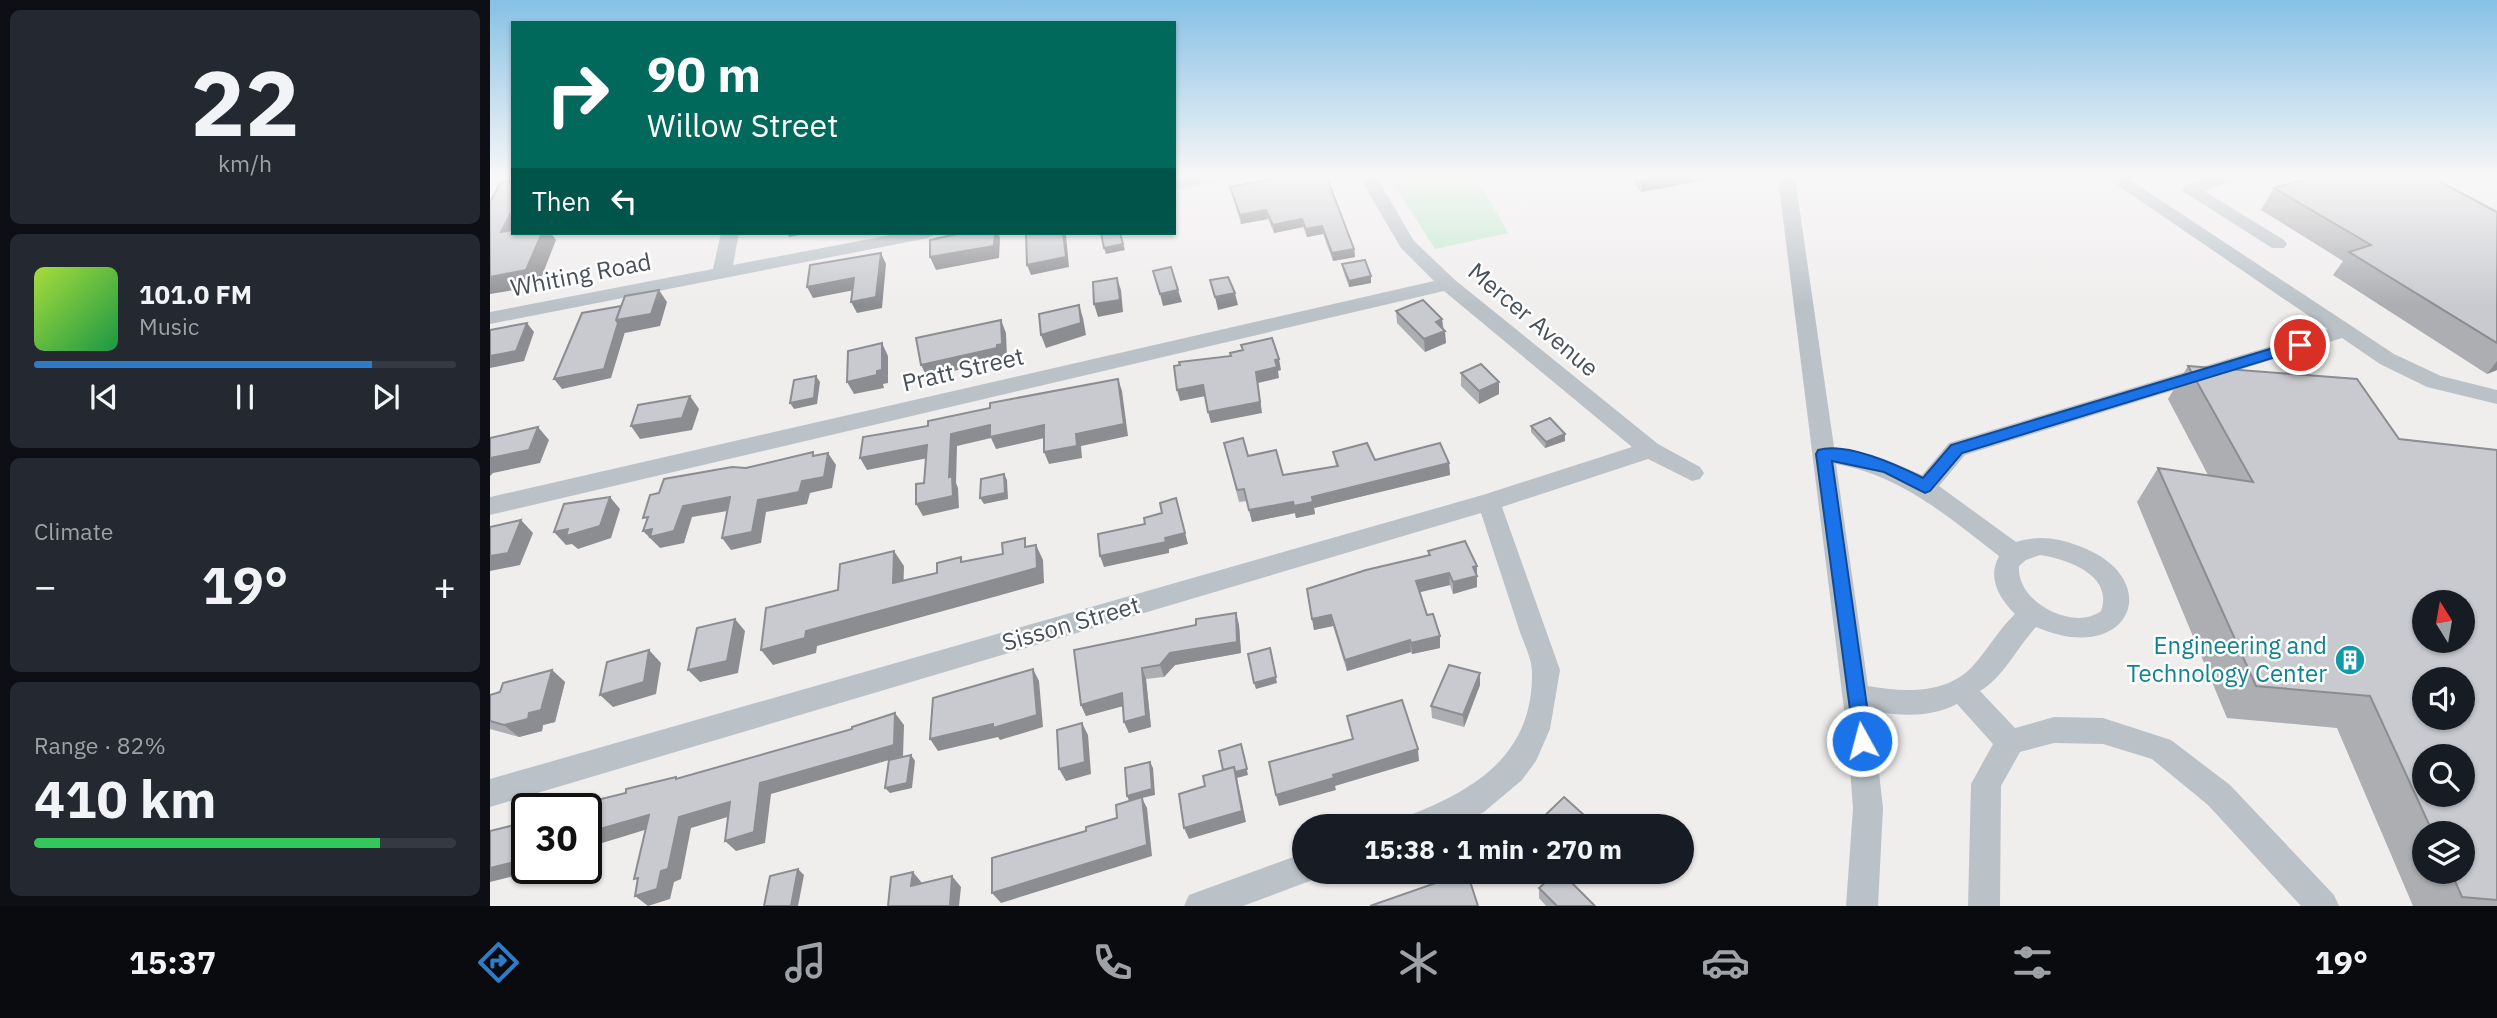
<!DOCTYPE html>
<meta charset="utf-8">
<style>
body{margin:0;font-family:"IBM Plex Sans",sans-serif;background:#242831;color:#f1f3f6;height:100vh;display:flex;flex-direction:column;font-size:26px;white-space:nowrap}
*{box-sizing:border-box;margin:0}
p{font-size:23px;color:#9ea1a6}
.icon{flex:none;width:38px;height:38px;fill:none;stroke:currentColor;stroke-width:2;stroke-linecap:round;stroke-linejoin:round}
.map{position:relative;flex:1;overflow:hidden}
.details{display:flex;flex-direction:column;gap:10px;padding:10px;background:#0d0f14;width:490px}
.details>*{flex:none}
.guide{position:absolute;left:21px;top:21px;width:665px;height:214px;border-radius:0px;box-shadow:0 2px 5px #0004;background:#00695c;color:#fff;overflow:hidden}
.needle{width:46px;rotate:349deg}
.fabs{position:absolute;left:1922px;top:590px;display:grid;gap:14px}
.fabs a{display:grid;place-items:center;width:63px;height:63px;border-radius:50%;background:#171b24;box-shadow:0 2px 5px #0004;font-size:35px}
.speed{position:absolute;left:21px;top:793px;display:flex;gap:14px;font-size:35px;font-weight:700;text-align:center}
.speed>*{display:grid;place-content:center;width:91px;height:91px;border-radius:50%;background:#171b24;box-shadow:0 2px 5px #0004;line-height:1}
.speed .limit{border:4px solid #111;border-radius:10px;background:#fff;color:#111}
.pin{position:absolute;display:grid;place-items:center;width:60px;height:60px;color:#fff;margin:-30px;border:4px solid #fff;border-radius:50%;box-shadow:0 2px 7px #0007}
.me{position:absolute;width:77px;margin:-38px;rotate:353deg;stroke-linejoin:round;filter:drop-shadow(0 0 5px #0008)}
.turn{display:flex;align-items:center;gap:24px;height:147px;padding:0 21px;font-size:32px}
.turn .icon{width:91px;height:91px;stroke-width:2.5}
.turn b{display:block;font-size:49px;line-height:60px}
.then{display:flex;align-items:center;height:66px;padding:0 21px;background:#0003;gap:14px;font-size:26px}
.big{font-size:52px;font-weight:700;line-height:1.1}
.details .widget{flex:1;display:flex;flex-direction:column;justify-content:center;gap:10px;min-width:0;padding:0 24px;border-radius:10px;background:#242831}
.details .dial{align-items:center;gap:0}
.dial b{font-size:91px;line-height:1}
.song{display:flex;align-items:center;gap:21px}
.cover{width:84px;height:84px;border-radius:10px;background:linear-gradient(135deg,hsl(80 70% 55%),hsl(140 70% 35%))}
.played{height:7px;border-radius:4px;background:linear-gradient(90deg,#2f7bc8 80%,#363941 80%)}
.keys{display:flex;justify-content:space-around;direction:ltr}
.heat{display:flex;justify-content:space-between;align-items:center;font-size:38px;direction:ltr}
.charge{height:10px;border-radius:5px;background:linear-gradient(90deg,#34c759 82%,#363941 0)}
.trip{position:absolute;left:802px;top:814px;width:402px;height:70px;border-radius:35px;background:#171b24;box-shadow:0 2px 5px #0004;font-weight:700;line-height:70px;text-align:center}
.dock{display:flex;height:112px;justify-content:space-around;align-items:center;background:#090b0e;color:#9ea1a6}
.dock .icon{width:49px;height:49px}
.dock .active{color:#2f7bc8}
.dock b{font-size:32px;color:#f1f3f6}
main{display:flex;flex:1;min-height:0}
.map>svg:first-child{display:block}
</style>
<main>
<section class="details">
<div class="widget dial"><b>22</b><p>km/h</p></div>
<div class="widget">
<div class="song"><i class="cover"></i><div><b>101.0 FM</b><p>Music</p></div></div>
<div class="played"></div>
<div class="keys"><svg class="icon" aria-label="previous" viewBox="0 0 24 24"><path d="M18 5L8 12l10 7zM5 5v14"/></svg><svg class="icon" aria-label="pause" viewBox="0 0 24 24"><path d="M8 5v14M16 5v14"/></svg><svg class="icon" aria-label="next" viewBox="0 0 24 24"><path d="M6 5l10 7-10 7zM19 5v14"/></svg></div>
</div>
<div class="widget"><p>Climate</p>
<div class="heat"><a>−</a><b class="big">19°</b><a>+</a></div>
</div>
<div class="widget"><p>Range · 82%</p><b class="big">410 km</b><div class="charge"></div></div>
</section>
<div class="map">
<svg width="2007" height="906" viewBox="0 0 2007 906">
<rect width="100%" height="100%" fill="#f0eded"/>
<!-- green -->
<path fill="#c0e8cd" d="M900,178H987L1018,233L945,249Z"/>
<g fill="none" stroke-linecap="round" stroke-linejoin="round">
<!-- minor -->
<g fill="#bac2c8" fill-rule="evenodd">
<path d="M726,178L724,182L684,190V180Z"/>
<path d="M870,178H887L924,241L965,280L1168,444L1210,467L1214,473L1210,479L1202,481L1158,459L1012,507L1070,670L1060,729L1046,761L1032,780L994,812L965,826H914L918,816C986,789 1043,755 1042,672C1042,658 1032,640 1028,626C1016,588 1003,551 991,513L0,807V779L996,494L1142,447L954,291L0,515V497L944,281L911,248Z"/>
<path d="M1288,178H1305L1344,447L1394,459L1432,475L1459,443L1838,329L1617,178H1637L1904,354L1951,376L2007,390V404L1937,387L1890,364L1852,338L1475,455L1449,486L1526,542C1549,535 1567,538 1589,546C1677,578 1641,668 1546,627C1528,646 1513,678 1490,691L1525,728L1564,717L1613,718L1681,740L1740,785L1844,895L1849,906H1811L1718,805L1662,759L1613,744L1564,743L1530,752L1511,786L1510,906H1478L1481,784L1503,744L1467,704C1440,718 1410,716 1382,711L1393,808L1388,906H1356L1363,808L1358,741ZM1346,464C1412,476 1457,516 1509,556C1497,578 1509,598 1525,614C1508,630 1497,651 1481,668C1454,695 1412,692 1378,686ZM1550,555C1577,559 1624,575 1611,611C1583,632 1526,602 1529,566L1536,560Z"/>
<path d="M1722,178H1750L1714,191L1794,240L1797,244L1794,248H1782L1691,190L1694,186Z"/>
<path d="M231,233H249L243,265L411,233H447L438,238L0,324V312L223,269Z"/>
<path d="M814,853V872H828L825,879L753,906H694L699,895Z"/>
</g>
</g>
<!-- wall -->
<g fill="#acaeb2" fill-rule="evenodd">
<path d="M788,178L864,249L865,257L843,261L833,234L817,237L813,227L784,233L778,219L751,224L740,187Z"/>
<path d="M1141,178H1214V180L1151,192Z"/>
<path d="M1784,188L2007,212V370L1997,374L1843,275L1853,261L1771,210Z"/>
<path d="M852,264L881,283L859,287L853,270Z"/>
<path d="M906,311L952,319L956,343L935,352L907,323Z"/>
<path d="M1698,366L1909,439L2007,450V906H1923L1847,728L1737,718L1647,502L1668,468L1718,475L1678,399ZM1934,833H1972V872H1934Z"/>
<path d="M971,373L1009,382V394L989,404L971,386Z"/>
<path d="M1041,426L1075,434V441L1055,448L1041,432Z"/>
<path d="M734,443L793,475L846,466L843,452L885,460L959,463L960,475L824,508L825,514L806,518L805,513L762,522L757,501L749,502Z"/>
<path d="M938,551L987,566V587L963,594L960,585L929,592L950,648L922,654L921,652L857,671L843,626L824,630L817,589L938,555Z"/>
<path d="M746,613L749,625L751,653L685,665L674,677L656,679L661,727L639,733L634,722L633,706L596,716L591,705Z"/>
<path d="M62,670L75,682L65,722L53,725L52,731L29,737L0,729V695L10,692Z"/>
<path d="M990,685L974,727L942,718L941,706Z"/>
<path d="M1064,872H1084L1077,878L1105,906H1056L1049,898V888L1065,873Z"/>
</g>
<!-- shaded-wall -->
<g fill="#8c8d91">
<path d="M1153,178H1214V180L1151,192Z"/>
<path d="M23,209V233L11,232Z"/>
<path d="M776,210L778,219L751,224L750,215Z"/>
<path d="M812,219L813,227L784,233L783,225Z"/>
<path d="M832,226L833,234L817,237L816,229Z"/>
<path d="M52,233H61L66,240L48,286L0,294V277Z"/>
<path d="M297,233H320L299,237Z"/>
<path d="M505,233H508L510,238L509,258L446,270L440,257Z"/>
<path d="M573,233H575L576,235L579,267L541,275L537,265Z"/>
<path d="M630,233L635,250L616,254L614,248Z"/>
<path d="M864,249L865,257L843,261L842,253Z"/>
<path d="M391,253L396,264L392,308L367,313L361,302Z"/>
<path d="M881,276V283L859,287V281Z"/>
<path d="M364,278L370,289L323,298L317,287Z"/>
<path d="M627,278L631,290L633,312L608,317L604,304Z"/>
<path d="M169,290L177,302L170,326L135,333V332L121,378L72,389L64,379L126,320Z"/>
<path d="M688,290L692,302L673,306L670,294Z"/>
<path d="M745,293L748,305L728,310L725,297Z"/>
<path d="M589,305L593,318L596,335L556,348L551,335Z"/>
<path d="M952,319L953,331L946,322Z"/>
<path d="M511,320L516,333L517,356L512,357V360L437,377L431,365Z"/>
<path d="M37,323L44,332L34,361L0,368V356Z"/>
<path d="M955,331L956,343L935,352L934,339Z"/>
<path d="M392,343L398,356V383L393,384L394,388L364,394L357,382L387,371Z"/>
<path d="M789,359L791,370L788,371L789,378L768,383L772,413L721,423L718,412L766,372L785,360Z"/>
<path d="M2007,361V370L1997,374Z"/>
<path d="M326,376L330,382L327,404L304,409L300,403Z"/>
<path d="M628,379L632,391L638,436L591,446L592,458L559,464L554,452L586,434Z"/>
<path d="M1009,382V394L989,404V391Z"/>
<path d="M713,385L716,396L690,401L687,390Z"/>
<path d="M200,396L209,409L202,430L150,439L141,426Z"/>
<path d="M500,425H554L559,437L506,449L501,438L467,446L466,483L468,488L469,508L433,516L426,504L459,477L461,434Z"/>
<path d="M48,427L59,440L50,463L3,473L0,476V458Z"/>
<path d="M1075,434V441L1055,448L1056,442Z"/>
<path d="M437,445L443,457L377,470L370,458Z"/>
<path d="M338,453L346,465L342,488L320,493L317,504L276,512L271,543L241,550L232,538L268,500L312,481Z"/>
<path d="M959,463L960,475L824,508L822,497Z"/>
<path d="M514,474L517,480L518,499L494,504L490,498Z"/>
<path d="M120,497L130,509L121,538L88,549L82,544L76,545L64,532Z"/>
<path d="M240,497L249,509L202,517L194,543L170,548L153,531L193,506Z"/>
<path d="M686,498L698,544L679,549V553L614,567L610,556L675,538Z"/>
<path d="M803,502H823L825,514L806,518L805,513L762,522L759,510Z"/>
<path d="M31,520L43,533L30,565L0,571V556Z"/>
<path d="M546,545L553,560L554,583L327,646L326,653L283,665L271,650L316,631Z"/>
<path d="M404,551L414,566L413,598L403,583Z"/>
<path d="M987,566V587L963,594V582L983,567Z"/>
<path d="M959,573L960,585L927,593L926,581Z"/>
<path d="M746,613L749,625L751,653L685,665L674,677L670,665L680,653Z"/>
<path d="M841,615L843,626L824,630L822,619Z"/>
<path d="M245,619L255,631L248,673L210,682L198,670Z"/>
<path d="M950,636V648L922,654L921,643Z"/>
<path d="M920,640L921,652L857,671L855,660Z"/>
<path d="M780,648L787,683L766,689L764,683Z"/>
<path d="M159,650L171,663L166,694L123,707L110,695Z"/>
<path d="M652,668L656,679L661,727L639,733L634,722Z"/>
<path d="M543,669L549,681L553,727L510,740L508,737L448,751L440,739Z"/>
<path d="M62,670L75,682L65,722L53,725L52,731L29,737L14,725L39,713Z"/>
<path d="M990,673V685L974,727L973,715Z"/>
<path d="M632,693L637,705L596,716L591,705Z"/>
<path d="M405,713L414,725L413,756L281,794L275,843L246,851L235,841L270,783Z"/>
<path d="M592,723L598,735L601,774L576,781L569,769Z"/>
<path d="M751,744L758,775L747,778L756,822L699,839L694,828L736,782Z"/>
<path d="M928,749L929,761L845,786L846,790L789,806L786,795L843,775Z"/>
<path d="M421,755L425,761L422,788L400,793L395,788Z"/>
<path d="M660,762L663,768L665,795L652,798L657,808L662,856L511,903L502,893L657,845L637,796Z"/>
<path d="M240,802L251,813L201,828L191,879L184,882L180,899L158,906L145,896L171,871L189,817Z"/>
<path d="M159,815L171,825L99,847L96,854V833Z"/>
<path d="M37,854V868H44L43,871L0,882V868L29,855Z"/>
<path d="M308,869L314,875L308,906H301Z"/>
<path d="M423,872L432,883L431,897L421,886Z"/>
<path d="M1075,872H1084L1074,881Z"/>
<path d="M462,876L471,887L469,906H460Z"/>
</g>
<!-- building -->
<g fill="#c8cacf" stroke="#8c8d91" stroke-width="2" fill-rule="evenodd">
<path d="M788,178H837L864,249L842,253L832,226L816,229L812,219L783,225L776,210L750,215L740,187Z"/>
<path d="M1819,178H1943L2007,212V343L1859,252L1881,245L1784,188Z"/>
<path d="M23,180V209L11,232L23,230V233H52L36,270L0,277V202L11,182Z"/>
<path d="M472,233H505L504,246L440,257V240Z"/>
<path d="M536,233H573L576,257L537,265Z"/>
<path d="M611,233H630L633,244L614,248Z"/>
<path d="M391,253L386,297L361,302L364,278L317,287L320,265Z"/>
<path d="M875,260L881,276L859,281L852,264Z"/>
<path d="M681,267L688,290L670,294L663,271Z"/>
<path d="M738,277L745,293L725,297L720,280Z"/>
<path d="M627,278L630,300L604,304L603,282Z"/>
<path d="M169,290L161,314L126,320L135,296Z"/>
<path d="M933,300L952,319L946,322L955,331L934,339L906,311Z"/>
<path d="M589,305L591,323L551,335L549,314Z"/>
<path d="M131,306L126,320L128,323L114,369L64,379L92,313Z"/>
<path d="M511,320L512,344L507,345V348L431,365L426,338Z"/>
<path d="M37,323L26,351L0,356V330Z"/>
<path d="M782,338L789,359L785,360L787,367L766,372L770,402L718,412L713,385L687,390L684,366L690,365L689,362L741,356L740,353L753,350L751,345Z"/>
<path d="M392,343V370L387,371V375L357,382L358,351Z"/>
<path d="M991,364L1009,382L989,391L971,373Z"/>
<path d="M1698,366L1867,379L1909,439L2007,450V900L1972,897L1961,872H1972V833H1943L1880,696L1766,686L1668,468L1763,482ZM1934,602H1972V640H1934ZM1934,679H1972V718H1934ZM1934,756H1972V794H1934Z"/>
<path d="M326,376L324,398L300,403L304,380Z"/>
<path d="M628,379L634,424L586,434L587,446L554,452V425L500,437V425L461,434L459,477L462,476L463,496L426,504V484L434,483L437,445L370,458L373,437L438,426V421L500,408V403Z"/>
<path d="M200,396L192,418L141,426L148,405Z"/>
<path d="M1060,418L1075,434L1056,442L1041,426Z"/>
<path d="M48,427L39,450L0,458V438Z"/>
<path d="M753,438L758,456L786,450L793,475L848,466L843,452L877,443L885,460L950,443L959,463L822,497L823,502L804,506L803,502L759,510L754,489L747,490L734,443Z"/>
<path d="M323,452V456L338,453L334,477L312,481L309,492L268,500L262,532L232,538L240,497L193,506L184,531L160,537L162,529L153,531L158,517L153,518L160,495L169,493L174,479L242,467L256,468Z"/>
<path d="M514,474L515,493L490,498L491,479Z"/>
<path d="M120,497L110,526L76,536L78,529L64,532L74,504Z"/>
<path d="M686,498L695,533L675,538L676,542L610,556L608,534L655,524L654,518L672,513L670,503Z"/>
<path d="M31,520L18,553L0,556V527Z"/>
<path d="M535,538V547L546,545L547,568L316,631L315,638L271,650L276,608L348,590L350,564L404,551L403,583L447,573V563L471,557V562L513,554L512,543Z"/>
<path d="M975,541L987,566L983,567L987,576L963,582L959,573L926,581L937,615L943,614L950,636L921,643L920,640L855,660L841,615L822,619L817,589L876,570L940,555L938,551Z"/>
<path d="M746,613L747,642L680,653L670,665L652,668L656,716L634,722L632,693L591,705L584,650L706,625V619Z"/>
<path d="M245,619L237,661L198,670L207,628Z"/>
<path d="M780,648L786,677L764,683L758,654Z"/>
<path d="M159,650L154,682L110,695L117,662Z"/>
<path d="M959,665L990,673L973,715L941,706Z"/>
<path d="M543,669L547,715L503,728V724L440,739L443,698Z"/>
<path d="M62,670L51,710L39,713L38,719L14,725L0,721V695L10,692L13,683Z"/>
<path d="M912,700L928,749L843,775L844,778L786,795L779,762L863,739L857,716Z"/>
<path d="M405,713L404,745L270,783L264,832L235,841L240,802L189,817L178,869L171,871L167,889L145,896L148,878L144,879L159,815L96,833V808H74L136,793V789L186,777V779L362,729V727Z"/>
<path d="M592,723L595,762L569,769L567,730Z"/>
<path d="M751,744L757,769L745,772L744,767L733,770L729,751Z"/>
<path d="M421,755L417,783L395,788L399,760Z"/>
<path d="M660,762L662,789L637,796L635,768Z"/>
<path d="M744,767L752,811L694,828L689,794L715,786L713,776Z"/>
<path d="M652,797L657,845L502,893V858L596,831V827L627,818L626,805Z"/>
<path d="M1074,797L1105,825L1104,826H1044Z"/>
<path d="M37,822V854L29,855L28,861L0,868V831Z"/>
<path d="M308,869L301,906H274L280,876Z"/>
<path d="M423,872L421,886L462,876L460,906H398L401,877Z"/>
<path d="M977,872L988,906H880Z"/>
<path d="M1067,872H1071L1105,906H1067L1049,888Z"/>
</g>
<!-- sky -->
<linearGradient id="sky" x2="0" y2="1"><stop stop-color="#86c1e5"/><stop offset="0.58" stop-color="#f8f7f7"/><stop offset="1" stop-color="#f8f7f7" stop-opacity="0"/></linearGradient>
<rect width="2007" height="305" fill="url(#sky)"/>
<!-- route -->
<path fill="#1a73e8" stroke="#114b97" stroke-width="2" d="M1810,340L1815,342V348L1472,453L1440,491L1435,493L1394,472L1342,461L1382,741L1379,747L1372,750L1365,747L1326,454L1328,450C1357,442 1407,465 1433,478L1461,445Z"/>
<!-- icons -->
<defs>
<g id="building-disc" transform="scale(1.575)"><circle r="9.5" fill="#0f9aa8" stroke="#fff"/><path d="M-4-6H4V6H1V3H-1V6H-4ZM-2.5-4.3h1.7v1.8h-1.7ZM.8-4.3h1.7v1.8H.8ZM-2.5-1h1.7V.8h-1.7ZM.8-1h1.7V.8H.8Z" fill="#fff"/></g>
</defs>
<g fill-rule="evenodd">
<use href="#building-disc" x="1860" y="660"/>
</g>
<g text-anchor="middle" stroke-width="5" stroke-linejoin="round" paint-order="stroke">
<!-- street labels -->
<g font-size="24" fill="#485158" stroke="#fff">
<text transform="translate(91 275) rotate(-11)" y="8">Whiting Road</text>
<text transform="translate(1043 320) rotate(40)" y="8">Mercer Avenue</text>
<text transform="translate(473 370) rotate(-13)" y="8">Pratt Street</text>
<text transform="translate(581 624) rotate(-16)" y="8">Sisson Street</text>
</g>
<!-- culture labels -->
<g font-size="24" fill="#0d838f" stroke="#fff" text-anchor="end">
<text x="1837" y="654">Engineering and<tspan x="1837" dy="28">Technology Center</tspan></text>
</g>
</g>
</svg>
<div class="fabs">
<a><svg class="needle" viewBox="-14 -14 28 28"><path d="M0-13l5 13h-10z" fill="#e53935"/><path d="M0 13l5-13h-10z" fill="#9ea1a6"/></svg></a>
<a><svg class="icon" aria-label="sound" viewBox="0 0 24 24"><path d="M4 9h4l5-4v14l-5-4H4zM17 9q2 3 0 6"/></svg></a>
<a><svg class="icon" aria-label="search" viewBox="0 0 24 24"><circle cx="10" cy="10" r="6"/><path d="M15 15l6 6"/></svg></a>
<a><svg class="icon" aria-label="layers" viewBox="0 0 24 24"><path d="M12 4l9 5-9 5-9-5zM3 14l9 5 9-5"/></svg></a>
</div>
<div class="speed"><div class="limit">30</div></div>
<div class="pin" style="left:1810px;top:345px;background:#d93025"><svg class="icon" aria-label="arrive" viewBox="0 0 24 24"><path d="M6 21V4h12l-3 4 3 4H6"/></svg></div>
<svg class="me" style="left:1372px;top:741px" viewBox="-20 -20 40 40"><circle r="17" fill="#1a73e8" stroke="#fff" stroke-width="3"/><path d="M0-11L8 9 0 5-8 9z" fill="#fff"/></svg>
<div class="trip">15:38 · 1 min · 270 m</div>
<div class="guide">
<div class="turn"><svg class="icon" aria-label="right" viewBox="0 0 24 24"><path d="M7 20v-9h11M14 6l5 5-5 5"/></svg><div><b>90 m</b>Willow Street</div></div>
<div class="then">Then<svg class="icon" aria-label="left" viewBox="0 0 24 24"><path d="M17 20v-9H6M10 6l-5 5 5 5"/></svg></div>
</div>
</div>
</main>
<nav class="dock">
<b>15:37</b>
<svg class="icon active" aria-label="directions" viewBox="0 0 24 24"><path d="M12 3l9 9-9 9-9-9zM9 14v-3h6M13 9l2 2-2 2"/></svg>
<svg class="icon" aria-label="music" viewBox="0 0 24 24"><path d="M9 18V5l10-2v13"/><circle cx="6" cy="18" r="3"/><circle cx="16" cy="16" r="3"/></svg>
<svg class="icon" aria-label="phone" viewBox="0 0 24 24"><path d="M5 4h4l2 5-3 2q2 4 5 5l2-3 5 2v4C11 20 4 13 5 4z"/></svg>
<svg class="icon" aria-label="climate" viewBox="0 0 24 24"><path d="M12 3v18M4 7l16 10M4 17L20 7"/></svg>
<svg class="icon" aria-label="car" viewBox="0 0 24 24"><path d="M5 17H2v-5l4-1 3-4h7l3 4 3 1v5h-3M9 17h6M6 11h13"/><circle cx="7" cy="17" r="2"/><circle cx="17" cy="17" r="2"/></svg>
<svg class="icon" aria-label="filters" viewBox="0 0 24 24"><path d="M4 7h16M4 17h16"/><circle cx="9" cy="7" r="2"/><circle cx="15" cy="17" r="2"/></svg>
<b>19°</b>
</nav>
